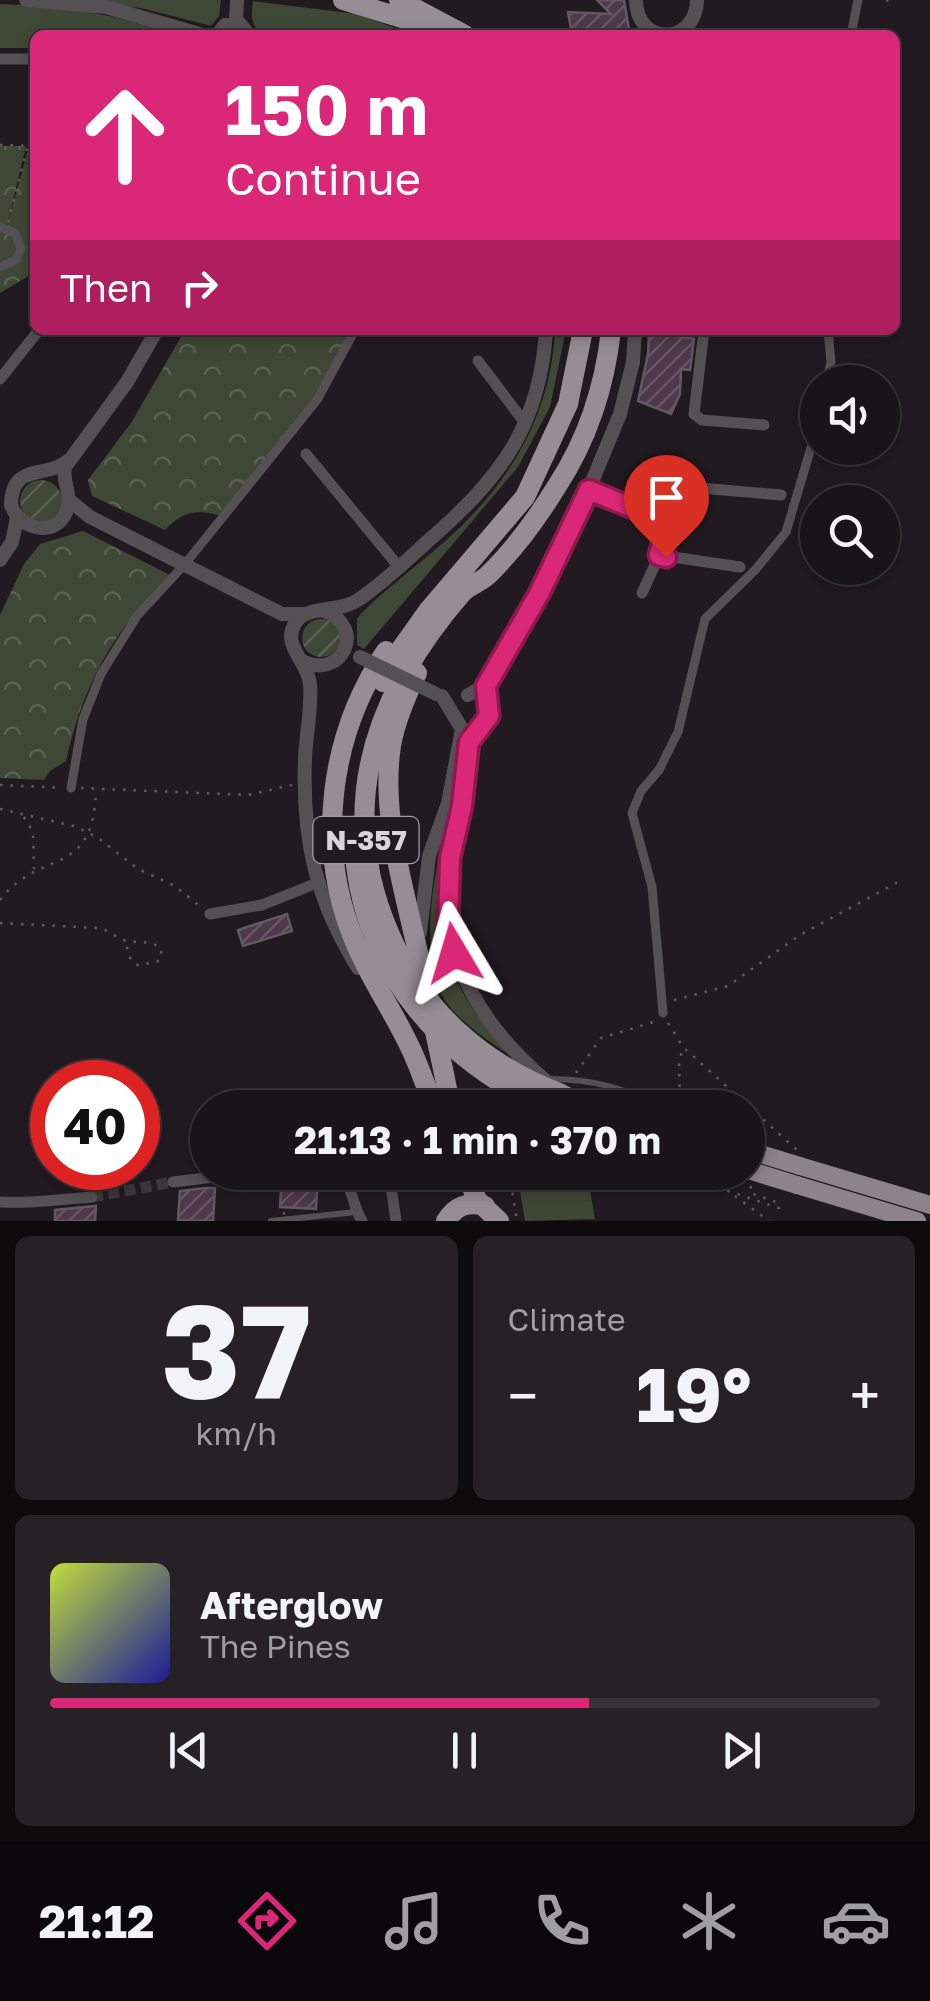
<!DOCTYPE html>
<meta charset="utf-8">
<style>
body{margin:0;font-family:"Golos Text",sans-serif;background:#262125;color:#f1f3f6;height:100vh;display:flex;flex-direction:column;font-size:38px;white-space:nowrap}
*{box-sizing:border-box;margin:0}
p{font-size:32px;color:#9f9ea2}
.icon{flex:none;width:55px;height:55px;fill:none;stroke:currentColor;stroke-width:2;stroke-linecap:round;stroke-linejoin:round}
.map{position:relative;height:1221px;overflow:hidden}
.drawer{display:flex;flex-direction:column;gap:15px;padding:15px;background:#0e0b0d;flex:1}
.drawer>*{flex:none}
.top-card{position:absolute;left:30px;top:30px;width:870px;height:305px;border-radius:15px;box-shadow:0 5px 15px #0003,0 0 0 2px #373337;background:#db2777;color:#fff;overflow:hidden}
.tools{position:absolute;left:800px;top:365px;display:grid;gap:20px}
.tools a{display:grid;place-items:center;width:100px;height:100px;border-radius:50%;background:#191418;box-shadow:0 5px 15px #0003,0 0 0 2px #373337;font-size:50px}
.speed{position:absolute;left:30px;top:1060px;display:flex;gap:20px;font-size:50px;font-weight:700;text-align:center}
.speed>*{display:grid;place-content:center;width:130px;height:130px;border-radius:50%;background:#191418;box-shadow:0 5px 15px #0003,0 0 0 2px #373337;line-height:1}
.speed .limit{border:15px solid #d22;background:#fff;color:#111}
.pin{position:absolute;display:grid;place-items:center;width:85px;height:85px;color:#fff;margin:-102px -42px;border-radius:50% 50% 50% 0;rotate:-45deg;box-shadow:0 0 10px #0007}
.pin .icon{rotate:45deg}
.me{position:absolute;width:110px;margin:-55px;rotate:353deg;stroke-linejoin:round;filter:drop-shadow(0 0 8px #0008)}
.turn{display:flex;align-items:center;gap:35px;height:210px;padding:0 30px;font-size:45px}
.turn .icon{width:130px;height:130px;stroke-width:2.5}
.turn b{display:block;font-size:70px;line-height:85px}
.then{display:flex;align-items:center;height:95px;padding:0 30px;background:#0003;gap:20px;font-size:38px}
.big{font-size:75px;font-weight:700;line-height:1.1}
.drawer .tile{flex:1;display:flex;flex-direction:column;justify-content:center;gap:15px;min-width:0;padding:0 35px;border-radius:15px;background:#262125}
.drawer .dial{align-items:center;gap:0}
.dial b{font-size:130px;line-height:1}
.song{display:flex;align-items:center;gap:30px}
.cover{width:120px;height:120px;border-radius:15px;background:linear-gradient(135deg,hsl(70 70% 55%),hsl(240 70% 35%))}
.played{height:10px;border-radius:5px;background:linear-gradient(90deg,#db2777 65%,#373337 65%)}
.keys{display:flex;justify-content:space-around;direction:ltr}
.heat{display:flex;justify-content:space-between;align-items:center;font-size:55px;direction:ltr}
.drawer .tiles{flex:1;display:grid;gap:15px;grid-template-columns:1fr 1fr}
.tile:last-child{grid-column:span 2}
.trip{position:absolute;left:190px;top:1090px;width:575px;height:100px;border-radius:50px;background:#191418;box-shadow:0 5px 15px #0003,0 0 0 2px #373337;font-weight:700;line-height:100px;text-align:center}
.dock{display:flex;height:160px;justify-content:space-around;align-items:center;background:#0a080a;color:#9f9ea2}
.dock .icon{width:70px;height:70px}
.dock .on{color:#db2777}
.dock b{font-size:45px;color:#f1f3f6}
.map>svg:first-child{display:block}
</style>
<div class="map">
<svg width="930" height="1221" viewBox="0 0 930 1221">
<defs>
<pattern id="forest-crowns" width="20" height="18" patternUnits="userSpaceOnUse" patternTransform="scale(2.5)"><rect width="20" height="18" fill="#3f4736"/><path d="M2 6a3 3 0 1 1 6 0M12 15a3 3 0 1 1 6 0" fill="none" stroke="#5a6152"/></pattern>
<pattern id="garden-furrows" width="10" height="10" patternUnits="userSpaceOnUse" patternTransform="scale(2.5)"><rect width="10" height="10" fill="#3f4736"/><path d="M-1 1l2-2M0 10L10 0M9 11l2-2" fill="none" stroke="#5a6152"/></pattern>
<pattern id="building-hatch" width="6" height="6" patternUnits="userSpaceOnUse" patternTransform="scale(2.5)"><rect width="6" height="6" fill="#4f384c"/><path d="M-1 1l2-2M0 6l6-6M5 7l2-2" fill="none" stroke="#685465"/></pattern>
</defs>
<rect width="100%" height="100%" fill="#211a20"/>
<!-- grass -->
<g fill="#3f4736">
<path d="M88,0H221L219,16L211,26L145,9Z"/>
<path d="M253,1L357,14L414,35H268C250,31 251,16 253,1Z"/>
<path d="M0,4C60,6 116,13 173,35H35V48H0Z"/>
<path d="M555,330H566L550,407L518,467L364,649L357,645V618C383,590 416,567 444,542C508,486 551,416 555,330Z"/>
<path d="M445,841C440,898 438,956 471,1006C482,1024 497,1039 510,1055C489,1042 451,1016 441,993C423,956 430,878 445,841Z"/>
<path d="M517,1173H587L595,1219L525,1221Z"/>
</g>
<!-- forest -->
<g fill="url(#forest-crowns)">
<path d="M0,146H26L7,226L29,146L35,147V266L27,277L0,293Z"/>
<path d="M185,330H352L316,396L222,516C197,509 183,511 165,530L92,496L88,480L131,423Z"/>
<path d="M83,531L170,575C114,630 83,684 66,761L50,771L44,780L0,778V615L24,564L40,544Z"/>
</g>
<!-- garden -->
<g fill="url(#garden-furrows)">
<circle cx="41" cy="501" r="21"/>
<circle cx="321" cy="638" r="19"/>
</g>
<!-- building -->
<g fill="url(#building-hatch)" stroke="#615960" stroke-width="2.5">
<path d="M597,0H624L630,35H572L568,12L611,14Z"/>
<path d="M649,331L694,339L690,370L681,369L680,394L671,414L638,401L648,354Z"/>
<path d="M287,914L292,931L243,946L238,930Z"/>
<path d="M282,1172L318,1173L316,1209L280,1207Z"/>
<path d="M205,1188H215L213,1221L178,1220L180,1191Z"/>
<path d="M96,1206L95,1221H55V1210Z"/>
</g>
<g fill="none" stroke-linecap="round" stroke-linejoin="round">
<!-- minor-tunnel -->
<path stroke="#3d363c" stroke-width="11" stroke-dasharray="11 5.5" stroke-linecap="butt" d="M92,1197L173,1182"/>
<!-- path -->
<g stroke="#615b60" stroke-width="2.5" stroke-dasharray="2.5 8" stroke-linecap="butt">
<path d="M886,0L895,3"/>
<path d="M33,72L35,125"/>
<path d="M0,145L35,146"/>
<path d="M8,222L28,145L35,137"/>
<path d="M0,785L63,788"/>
<path d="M81,788L248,795L292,785"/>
<path d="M0,809L74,826L97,837L138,869L175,886L202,908"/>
<path d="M24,817L33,832L34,869"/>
<path d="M0,900C41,847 93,880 96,791"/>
<path d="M0,923L98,928C109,930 115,937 124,940C138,944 145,939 160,947L162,956L157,962L138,965L131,961L125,941"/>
<path d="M674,1000L728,986L800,935L900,881"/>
<path d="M668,1023L683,1047L797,1150"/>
<path d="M576,1073L601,1038L657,1021"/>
<path d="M680,1108L679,1065L682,1050"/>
<path d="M509,1172L517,1221"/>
<path d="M717,1172L739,1181"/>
<path d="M751,1186L750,1193L779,1203V1208L728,1191L769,1221"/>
</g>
<!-- service -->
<g stroke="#545053" stroke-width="6">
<path d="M548,1079C586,1079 626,1086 657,1108"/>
<path d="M271,1221L356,1212"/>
</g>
<!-- pedestrian -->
<g stroke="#545053" stroke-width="9">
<path d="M851,35L858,0"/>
<path d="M0,227L15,233L21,249L16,260L0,267"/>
<path d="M826,382L831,362L828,330"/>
<path d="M71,788L83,719L101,674L137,616L185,564L317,400L355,330"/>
<path d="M663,1013L652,887L632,813L641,791L659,770L678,732L705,619L756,569L786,532L818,424"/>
</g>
<!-- minor -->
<g stroke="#545053" stroke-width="11">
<path d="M0,59H35"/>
<path d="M704,330L694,414L702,420L764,425"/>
<path d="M478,361L525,423"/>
<path d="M0,379L39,330"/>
<path d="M306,454L399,567"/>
<path d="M589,489L635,509L670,512"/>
<path d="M659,555L740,567"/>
<path d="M642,593L663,547L676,486L781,495"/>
<path d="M210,914L262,905L317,883"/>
<path d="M339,1172C353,1186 352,1205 362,1221"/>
<path d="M389,1172L396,1221"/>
<path d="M173,1182L255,1172"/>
<path d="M0,1202C32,1204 60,1199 92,1197"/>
</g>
<!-- tertiary -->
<g stroke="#545053" stroke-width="14">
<path d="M26,0L106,7L203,35"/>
<path d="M237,0L236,19L249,35"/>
<path d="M636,0C636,46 696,46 697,0"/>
<path d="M217,35L225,25L240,26"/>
<path d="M69,460C46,480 12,461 11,505C20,532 62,539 68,505C71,491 62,483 65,467L127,382L157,330"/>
<path d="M69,500L90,517L282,614H304"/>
<path d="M0,560L12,542L17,518"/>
<path d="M302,661C343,681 367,626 324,611"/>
<path d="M486,685L489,716C484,726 474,730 470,740C463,760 466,786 461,808C457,831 449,853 447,876C441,962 483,1027 546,1081"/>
<path d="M468,695L486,685L540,593L589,489L620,414L633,362L635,330"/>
<path d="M420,933L429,856L448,803L462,729L442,696"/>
<path d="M358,968C316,900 302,840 305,759C306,734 312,709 310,684C308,661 280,645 296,622C308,605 338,613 358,600C383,583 406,561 428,541C499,479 540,428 546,330"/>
</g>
<!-- primary -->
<g stroke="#8c848a" stroke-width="18">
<path d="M562,1094L594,1106"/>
<path d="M748,1150L800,1166"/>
<path d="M748,1170L797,1185"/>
</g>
<!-- trunk -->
<g stroke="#978e95" stroke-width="20">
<path d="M343,0L408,20L436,35"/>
<path d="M399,0L465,35"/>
<path d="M386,651C329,736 315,847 355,942C369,976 389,1005 405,1037C417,1059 425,1084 434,1108"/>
<path d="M417,673C406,696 395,721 391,746C380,817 406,894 420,962"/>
<path d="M383,682L401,649L428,611L525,497L568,404L583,330"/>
<path d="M356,866C370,979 446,1061 547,1108"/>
<path d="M443,1069L451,1108"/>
<path d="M562,1094C484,1065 423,1012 390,935C334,807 375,693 462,593C469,585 479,583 487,576C513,551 538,517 557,486C587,440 605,385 611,330"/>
<path d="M466,1172L477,1200L499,1221"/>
<path d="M446,1221C455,1206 468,1201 485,1206"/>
</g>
<!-- path-bridge -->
<path stroke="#615b60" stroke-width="2.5" stroke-dasharray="2.5 8" stroke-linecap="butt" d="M284,1212V1221"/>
<!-- tertiary-bridge -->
<path stroke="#545053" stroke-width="14" d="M360,657L436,694"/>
<!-- primary-bridge -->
<g stroke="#8c848a" stroke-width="18">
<path d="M800,1166L930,1205"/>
<path d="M797,1185L917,1221"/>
</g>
<!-- trunk-bridge -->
<path stroke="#978e95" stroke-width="20" d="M420,962L443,1069"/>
</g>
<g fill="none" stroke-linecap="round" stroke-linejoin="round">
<!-- route casing -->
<g stroke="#8e194d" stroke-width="25">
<path id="route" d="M454,953L448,926L450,858L462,806L469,742L489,716L486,686L540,592L589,490L635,509L670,512L659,555L666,557"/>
</g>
<!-- route -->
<use href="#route" stroke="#db2777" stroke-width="18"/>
</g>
<g text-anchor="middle" stroke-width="10" stroke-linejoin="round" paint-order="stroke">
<!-- shield labels -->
<rect fill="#211a20" stroke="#a29da2" stroke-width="2.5" x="313.5" y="817" width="105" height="46" rx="8"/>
<g font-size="28" font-weight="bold" fill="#dad5d9">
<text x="366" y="850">N-357</text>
</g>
</g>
</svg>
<div class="tools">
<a><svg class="icon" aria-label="sound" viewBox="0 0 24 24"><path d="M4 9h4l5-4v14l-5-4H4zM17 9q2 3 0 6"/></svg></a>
<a><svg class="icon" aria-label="search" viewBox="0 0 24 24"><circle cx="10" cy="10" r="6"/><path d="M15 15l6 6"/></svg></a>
</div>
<div class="speed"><div class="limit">40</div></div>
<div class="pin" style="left:666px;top:557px;background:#d93025"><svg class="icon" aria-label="arrive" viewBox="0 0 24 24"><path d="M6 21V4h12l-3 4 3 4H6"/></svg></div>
<svg class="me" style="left:454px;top:953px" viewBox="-20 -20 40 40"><path d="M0-17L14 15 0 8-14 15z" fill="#db2777" stroke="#fff" stroke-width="4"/></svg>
<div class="trip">21:13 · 1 min · 370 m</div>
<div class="top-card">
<div class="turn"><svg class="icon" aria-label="ahead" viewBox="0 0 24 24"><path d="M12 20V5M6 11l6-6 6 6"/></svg><div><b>150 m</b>Continue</div></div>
<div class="then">Then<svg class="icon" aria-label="right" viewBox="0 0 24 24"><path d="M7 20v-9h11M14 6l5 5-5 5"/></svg></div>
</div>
</div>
<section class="drawer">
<div class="tiles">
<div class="tile dial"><b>37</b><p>km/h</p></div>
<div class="tile"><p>Climate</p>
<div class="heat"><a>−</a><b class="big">19°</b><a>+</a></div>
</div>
<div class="tile">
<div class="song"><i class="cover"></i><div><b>Afterglow</b><p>The Pines</p></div></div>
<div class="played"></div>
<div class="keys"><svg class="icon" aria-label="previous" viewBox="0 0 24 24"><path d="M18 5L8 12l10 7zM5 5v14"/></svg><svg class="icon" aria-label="pause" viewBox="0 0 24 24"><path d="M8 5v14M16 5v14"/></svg><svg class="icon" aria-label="next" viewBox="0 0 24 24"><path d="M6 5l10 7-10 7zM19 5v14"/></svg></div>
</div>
</div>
</section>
<nav class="dock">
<b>21:12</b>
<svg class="icon on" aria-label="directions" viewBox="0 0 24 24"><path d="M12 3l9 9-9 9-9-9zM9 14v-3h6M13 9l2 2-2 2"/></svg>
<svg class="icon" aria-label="music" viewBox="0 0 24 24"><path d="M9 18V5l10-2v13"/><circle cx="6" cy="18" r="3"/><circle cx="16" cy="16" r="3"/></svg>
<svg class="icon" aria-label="phone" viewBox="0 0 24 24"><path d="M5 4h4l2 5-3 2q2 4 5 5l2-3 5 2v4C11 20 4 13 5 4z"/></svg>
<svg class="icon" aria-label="climate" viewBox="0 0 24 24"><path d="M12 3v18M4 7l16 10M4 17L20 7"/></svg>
<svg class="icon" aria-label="car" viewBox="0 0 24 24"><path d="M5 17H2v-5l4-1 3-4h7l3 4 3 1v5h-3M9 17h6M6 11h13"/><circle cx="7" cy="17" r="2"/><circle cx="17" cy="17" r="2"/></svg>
</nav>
